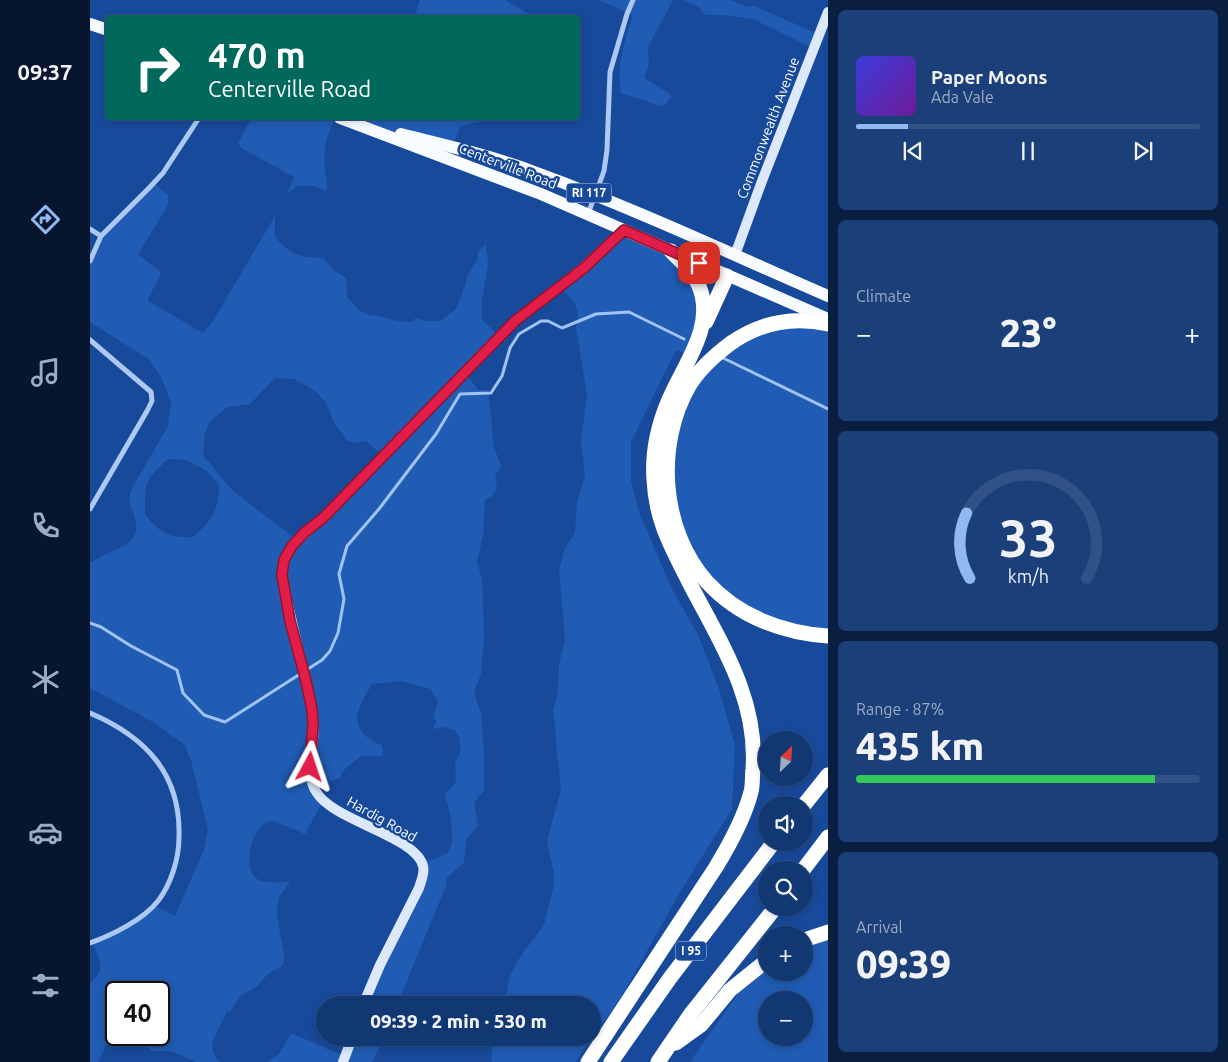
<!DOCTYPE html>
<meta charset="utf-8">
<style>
body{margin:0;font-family:Ubuntu,sans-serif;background:#1b3f79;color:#f1f3f6;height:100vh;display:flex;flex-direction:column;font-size:19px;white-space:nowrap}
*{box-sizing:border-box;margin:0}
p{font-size:16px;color:#9cacc5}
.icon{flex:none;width:28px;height:28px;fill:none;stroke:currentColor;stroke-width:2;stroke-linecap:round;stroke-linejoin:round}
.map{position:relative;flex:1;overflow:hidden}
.panel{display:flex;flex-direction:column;gap:10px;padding:10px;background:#0a1f40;width:400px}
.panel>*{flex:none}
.banner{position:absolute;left:15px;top:15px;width:475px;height:105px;border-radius:5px;box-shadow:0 2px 8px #0003,0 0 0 1px #315286;background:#00695c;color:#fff;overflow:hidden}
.needle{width:32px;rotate:25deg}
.tools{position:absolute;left:668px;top:731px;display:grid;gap:10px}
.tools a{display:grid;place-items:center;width:55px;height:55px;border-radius:50%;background:#123874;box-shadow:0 2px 8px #0003,0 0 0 1px #315286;font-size:25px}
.speed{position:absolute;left:15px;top:981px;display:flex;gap:10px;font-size:25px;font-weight:700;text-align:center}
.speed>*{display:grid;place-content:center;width:65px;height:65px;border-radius:50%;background:#123874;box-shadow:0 2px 8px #0003,0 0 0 1px #315286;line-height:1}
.speed .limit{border:2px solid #111;border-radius:8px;background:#fff;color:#111}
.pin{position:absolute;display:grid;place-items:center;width:42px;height:42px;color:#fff;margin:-21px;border-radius:10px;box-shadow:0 2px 8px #0006}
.me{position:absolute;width:55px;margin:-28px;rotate:5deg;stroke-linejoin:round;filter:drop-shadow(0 0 4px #0008)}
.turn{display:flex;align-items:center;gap:18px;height:105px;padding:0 20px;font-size:22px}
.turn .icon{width:65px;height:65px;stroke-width:2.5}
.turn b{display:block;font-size:35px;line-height:42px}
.big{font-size:38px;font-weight:800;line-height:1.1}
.panel .widget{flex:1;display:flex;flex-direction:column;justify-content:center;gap:8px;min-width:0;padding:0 18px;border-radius:8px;background:#1b3f79}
.panel .dial{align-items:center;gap:0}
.dial svg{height:130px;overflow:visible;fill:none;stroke:#315286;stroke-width:7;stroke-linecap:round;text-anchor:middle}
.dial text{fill:#f1f3f6;stroke:none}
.song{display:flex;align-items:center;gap:15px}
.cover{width:60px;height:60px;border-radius:8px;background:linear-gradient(135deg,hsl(240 70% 55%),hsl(280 70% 35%))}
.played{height:5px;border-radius:2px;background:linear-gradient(90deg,#90b9f0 15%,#315286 15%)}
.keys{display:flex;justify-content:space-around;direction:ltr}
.heat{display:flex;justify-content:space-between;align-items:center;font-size:28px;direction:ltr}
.charge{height:8px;border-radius:4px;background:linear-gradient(90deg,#34c759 87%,#315286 0)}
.trip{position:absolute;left:226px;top:996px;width:285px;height:50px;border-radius:25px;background:#123874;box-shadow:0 2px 8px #0003,0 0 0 1px #315286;font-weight:800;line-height:50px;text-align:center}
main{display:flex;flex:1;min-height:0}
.dock{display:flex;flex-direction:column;width:90px;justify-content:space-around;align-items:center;background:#07162e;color:#9cacc5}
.dock .icon{width:35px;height:35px}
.dock .current{color:#90b9f0}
.dock b{font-size:22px;color:#f1f3f6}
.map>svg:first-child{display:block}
</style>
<main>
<nav class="dock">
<b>09:37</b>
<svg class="icon current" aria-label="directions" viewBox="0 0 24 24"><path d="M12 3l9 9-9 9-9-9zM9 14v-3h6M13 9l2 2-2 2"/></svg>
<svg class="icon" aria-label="music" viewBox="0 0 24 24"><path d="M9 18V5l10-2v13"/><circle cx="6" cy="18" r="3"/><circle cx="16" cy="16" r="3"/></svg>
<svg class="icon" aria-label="phone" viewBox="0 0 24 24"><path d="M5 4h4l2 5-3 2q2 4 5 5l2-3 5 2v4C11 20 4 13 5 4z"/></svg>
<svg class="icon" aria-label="climate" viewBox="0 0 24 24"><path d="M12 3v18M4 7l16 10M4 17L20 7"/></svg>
<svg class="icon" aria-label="car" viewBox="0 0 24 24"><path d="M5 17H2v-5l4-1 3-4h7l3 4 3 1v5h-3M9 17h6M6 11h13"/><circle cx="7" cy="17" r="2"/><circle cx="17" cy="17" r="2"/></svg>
<svg class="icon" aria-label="filters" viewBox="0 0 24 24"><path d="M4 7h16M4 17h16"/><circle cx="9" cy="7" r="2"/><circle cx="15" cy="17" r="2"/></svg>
</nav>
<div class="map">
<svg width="738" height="1062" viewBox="0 0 738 1062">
<rect width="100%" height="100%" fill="#184a9b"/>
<!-- green -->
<g fill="#205cb4" fill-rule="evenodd">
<path d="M330,0H415L444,17H322L325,15Z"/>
<path d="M509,0H583L558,47L559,64L554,78L582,95L576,104L571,106L531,93C526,64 535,41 543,15Z"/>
<path d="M593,0H640L657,7L664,6L719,30L729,33L722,48L663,19L635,15H616L608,6Z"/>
<path d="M163,118H245C237,135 233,148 235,168C236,177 239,183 236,191L223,186H207L197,194L204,177L151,148L148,143L161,119Z"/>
<path d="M262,118H394L389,122L370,126L363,145L362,158Z"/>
<path d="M64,183L80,197L77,198L79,203L48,255L69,270L71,275L58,298V301L113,333L123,321L185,216V237C202,256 208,257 233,258L245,271L256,278L257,297L269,310L278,315L289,316L306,321L322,322L326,318L334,321H351L366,309L376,283L377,276L387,261L388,252L396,244L398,264L392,300V320L409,336L376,374L388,390H399V399L404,447L411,466L405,476L407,488L402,496L395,500L393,536L387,562L392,579L394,636L391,674L384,692L391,714L394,755V790L384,803L388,826L376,839L374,863L357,877L356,886L307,1005H273L332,883L334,862C341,860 349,858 356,854C369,845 358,806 355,794L366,782L365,763L371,751L369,737L364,730L354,727L342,729L347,721L343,718L348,702L341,689L311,681L282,684C274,698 260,717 272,732C276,738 286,742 292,746L293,756H271L255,769L249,778L227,787L233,801L215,834L184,821C163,818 149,871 169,880C177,884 191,882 200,882L189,897L187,911L190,935L194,954V962L192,966L181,972L173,979L168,986L150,996L141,1011L136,1012C131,1030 112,1045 130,1062H106L81,1051H61L56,1044L37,1035H69V992H26V1033H22L8,1062H0V983C17,969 9,960 3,942L23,933L65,906L85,916L114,850L118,830L101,760L94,744L61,721L0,688V562C6,560 11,556 18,553C33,547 52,539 45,518C41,506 37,501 42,488L78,426L81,402L72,379L60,360L0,322V261L11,235ZM185,378L204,379L224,390L235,401L245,424L257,441L267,443L276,441L293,456L207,540L143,491L113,455L115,433L119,423L137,407L160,404ZM78,459L97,460L117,471L129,485C128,513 123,519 103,537C78,538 72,534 55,515C55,482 53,482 78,459Z"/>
<path d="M531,233L571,248L614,299L597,354L586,350L541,442V482L549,512L581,587L608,635L629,689L645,745L642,809L590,892L534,992L503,1037L502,1005H415L419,978L430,957L454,925L464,885V873L457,842L471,789L463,711L468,692L469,665L475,640L469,570L475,548L485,533L487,503L495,476L491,442L497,394L486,327C491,307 485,304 472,289Z"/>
<path d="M738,324V636L646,606L591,538L581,445L609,377L667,328Z"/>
<path d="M738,931V1062H600L660,977L676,961V972H714V940ZM676,1000H714V1038H676Z"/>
<path d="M201,1033L254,1056L262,1038H294L282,1062H178L189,1054Z"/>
<path d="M403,1038H502L485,1062H401Z"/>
</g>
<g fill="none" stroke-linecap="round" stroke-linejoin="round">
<!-- stream -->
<g stroke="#a0c3f4" stroke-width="3">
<path d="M633,358L738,409"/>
<path d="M0,623L11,627L41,646L87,670L93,693L114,715L135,722L232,660L240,651L248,633L254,599L249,574L257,546L289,509L346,434L370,394L401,393L412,376L420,348L429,334L451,321H458L472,328L506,314L539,312L594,339"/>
</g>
<!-- street -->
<g stroke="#adc9f2" stroke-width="5">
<path d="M498,214L514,171L517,150L520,72L537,14L543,0"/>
<path d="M0,229L11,236"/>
<path d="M0,261L11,236L59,188L73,173L109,118"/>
<path d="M0,340L61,392L62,401L57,411L0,509"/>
<path d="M0,713C56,737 91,774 89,837C89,859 81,884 68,901C53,920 22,935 0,943"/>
</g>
<!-- secondary -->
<g stroke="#dce8fc" stroke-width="10">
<path d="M645,255L672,181L738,12"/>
<path d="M273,1005L290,965L329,888C331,881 335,873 333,866C326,836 244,821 227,793C216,777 221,758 223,740C224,730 223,720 222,709L193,583C188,550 211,537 233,518L405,341L425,321L494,267L534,230"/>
<path d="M253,1062L262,1038"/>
</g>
<!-- primary -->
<g stroke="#f8fbff" stroke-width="12">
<path d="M0,24L18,30"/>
<path d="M250,118L451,194L738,319"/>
<path d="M311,134C357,146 403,156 447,173C546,209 641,254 738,296"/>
</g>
<!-- highway -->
<g stroke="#fff" stroke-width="15">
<path d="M616,322L637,276"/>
<path d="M738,324C703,316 670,323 641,343C625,355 609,369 599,386C565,445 571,531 617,582C648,616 692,633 738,636"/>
<path d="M714,805L738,775"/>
<path d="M713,870L738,837"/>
<path d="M714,940L738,932"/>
<path d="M586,1043L611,1025L640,990L676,961"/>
<path d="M498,1062L626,867C640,844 654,819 661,792C663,785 662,776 663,769C668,698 630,642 599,582C581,546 566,521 564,480C562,453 568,426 578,402C593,365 626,327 609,286C603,271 591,262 581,251"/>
<path d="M521,1062L580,978L684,842"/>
<path d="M568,1062L600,1015L685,908"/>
</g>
</g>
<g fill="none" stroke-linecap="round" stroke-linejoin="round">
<!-- route casing -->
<g stroke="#92132f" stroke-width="12">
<path id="route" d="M220,767L223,724L222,709L215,677L200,621L192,575L194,560L202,546L214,533L233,518L425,321L494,268L534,230L609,263"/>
</g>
<!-- route -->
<use href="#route" stroke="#e11d48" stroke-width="9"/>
</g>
<g text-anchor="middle" stroke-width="5" stroke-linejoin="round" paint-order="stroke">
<!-- shield labels -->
<g fill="#184a9b" stroke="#bac9e1" stroke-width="1">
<rect x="476.5" y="183.5" width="45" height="19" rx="4"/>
<rect x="586" y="941.5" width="30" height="19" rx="4"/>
</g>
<g font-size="12" font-weight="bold" fill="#fff">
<text x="499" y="197">RI 117</text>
<text x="601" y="955">I 95</text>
</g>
<!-- street labels -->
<g font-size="14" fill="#fff" stroke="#184a9b">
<text transform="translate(678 128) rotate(-69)" y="5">Commonwealth Avenue</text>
<text transform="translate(418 166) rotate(21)" y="5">Centerville Road</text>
<text transform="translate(292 819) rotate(29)" y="5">Hardig Road</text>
</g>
</g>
</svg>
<div class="tools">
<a><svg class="needle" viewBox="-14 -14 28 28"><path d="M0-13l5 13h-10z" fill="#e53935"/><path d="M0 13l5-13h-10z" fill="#9cacc5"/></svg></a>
<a><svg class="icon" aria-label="sound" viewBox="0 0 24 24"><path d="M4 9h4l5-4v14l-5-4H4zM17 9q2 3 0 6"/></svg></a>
<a><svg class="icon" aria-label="search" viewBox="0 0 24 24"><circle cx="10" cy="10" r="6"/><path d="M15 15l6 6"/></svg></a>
<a>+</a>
<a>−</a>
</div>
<div class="speed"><div class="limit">40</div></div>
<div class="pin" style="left:609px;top:263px;background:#d93025"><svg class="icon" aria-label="arrive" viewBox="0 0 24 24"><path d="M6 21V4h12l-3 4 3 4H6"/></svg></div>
<svg class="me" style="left:220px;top:767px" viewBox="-20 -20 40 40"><path d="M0-17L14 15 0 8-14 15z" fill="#e11d48" stroke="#fff" stroke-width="4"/></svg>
<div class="trip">09:39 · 2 min · 530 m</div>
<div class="banner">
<div class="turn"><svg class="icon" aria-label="right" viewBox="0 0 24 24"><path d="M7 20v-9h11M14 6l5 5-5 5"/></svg><div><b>470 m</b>Centerville Road</div></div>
</div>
</div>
<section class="panel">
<div class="widget">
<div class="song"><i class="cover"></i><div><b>Paper Moons</b><p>Ada Vale</p></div></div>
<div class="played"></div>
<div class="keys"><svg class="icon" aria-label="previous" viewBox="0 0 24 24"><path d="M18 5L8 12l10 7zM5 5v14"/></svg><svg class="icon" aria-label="pause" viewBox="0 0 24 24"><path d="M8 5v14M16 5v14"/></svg><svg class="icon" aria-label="next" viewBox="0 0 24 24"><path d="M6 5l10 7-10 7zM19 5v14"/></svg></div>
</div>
<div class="widget"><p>Climate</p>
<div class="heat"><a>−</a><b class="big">23°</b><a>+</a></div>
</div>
<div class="widget dial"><svg viewBox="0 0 100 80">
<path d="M14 69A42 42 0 1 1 86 69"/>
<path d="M14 69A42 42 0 0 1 12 29" stroke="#90b9f0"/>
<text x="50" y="56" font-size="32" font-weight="700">33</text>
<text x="50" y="72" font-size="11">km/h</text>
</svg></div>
<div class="widget"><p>Range · 87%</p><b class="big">435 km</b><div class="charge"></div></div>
<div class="widget"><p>Arrival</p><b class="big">09:39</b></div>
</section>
</main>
